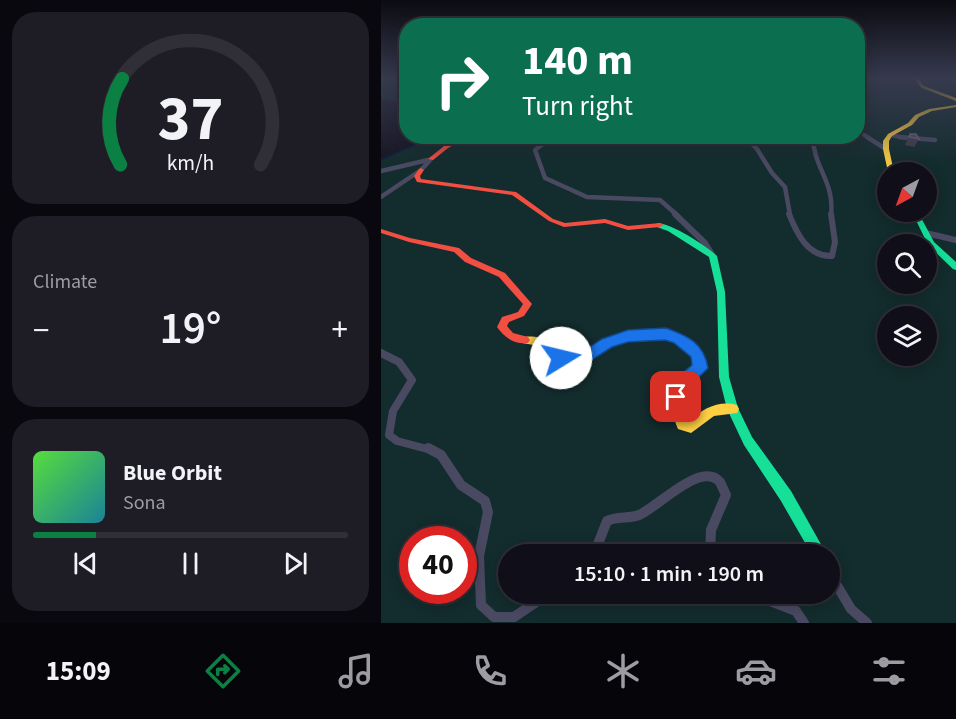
<!DOCTYPE html>
<meta charset="utf-8">
<style>
body{margin:0;font-family:"Source Sans 3",sans-serif;background:#1e1d26;color:#f1f3f6;height:100vh;display:flex;flex-direction:column;font-size:22px;white-space:nowrap}
*{box-sizing:border-box;margin:0}
p{font-size:20px;color:#9c9ca2}
.icon{flex:none;width:33px;height:33px;fill:none;stroke:currentColor;stroke-width:2;stroke-linecap:round;stroke-linejoin:round}
.map{position:relative;flex:1;overflow:hidden}
.panel{display:flex;flex-direction:column;gap:12px;padding:12px;background:#09080e;width:381px}
.panel>*{flex:none}
.hud{position:absolute;left:18px;top:18px;width:466px;height:126px;border-radius:24px;box-shadow:0 3px 15px #0003,0 0 0 2px #302f38;background:#0b6e4f;color:#fff;overflow:hidden}
.needle{width:39px;rotate:221deg}
.buttons{position:absolute;left:496px;top:162px;display:grid;gap:12px}
.buttons a{display:grid;place-items:center;width:60px;height:60px;border-radius:50%;background:#100f19;box-shadow:0 3px 15px #0003,0 0 0 2px #302f38;font-size:30px}
.speed{position:absolute;left:18px;top:526px;display:flex;gap:12px;font-size:30px;font-weight:700;text-align:center}
.speed>*{display:grid;place-content:center;width:78px;height:78px;border-radius:50%;background:#100f19;box-shadow:0 3px 15px #0003,0 0 0 2px #302f38;line-height:1}
.speed .limit{border:9px solid #d22;background:#fff;color:#111}
.pin{position:absolute;display:grid;place-items:center;width:51px;height:51px;color:#fff;margin:-26px;border-radius:12px;box-shadow:0 3px 9px #0006}
.me{position:absolute;width:66px;margin:-33px;rotate:81deg;stroke-linejoin:round;filter:drop-shadow(0 0 4px #0008)}
.turn{display:flex;align-items:center;gap:21px;height:126px;padding:0 24px;font-size:27px}
.turn .icon{width:78px;height:78px;stroke-width:2.5}
.turn b{display:block;font-size:42px;line-height:51px}
.big{font-size:45px;font-weight:600;line-height:1.1}
.panel .tile{flex:1;display:flex;flex-direction:column;justify-content:center;gap:9px;min-width:0;padding:0 21px;border-radius:24px;background:#1e1d26}
.panel .dial{align-items:center;gap:0}
.dial svg{height:156px;overflow:visible;fill:none;stroke:#302f38;stroke-width:7;stroke-linecap:round;text-anchor:middle}
.dial text{fill:#f1f3f6;stroke:none}
.song{display:flex;align-items:center;gap:18px}
.cover{width:72px;height:72px;border-radius:9px;background:linear-gradient(135deg,hsl(110 70% 55%),hsl(190 70% 35%))}
.played{height:6px;border-radius:3px;background:linear-gradient(90deg,#0b8043 20%,#302f38 20%)}
.keys{display:flex;justify-content:space-around;direction:ltr}
.heat{display:flex;justify-content:space-between;align-items:center;font-size:33px;direction:ltr}
.trip{position:absolute;left:117px;top:544px;width:342px;height:60px;border-radius:30px;background:#100f19;box-shadow:0 3px 15px #0003,0 0 0 2px #302f38;font-weight:600;line-height:60px;text-align:center}
.menu{display:flex;height:96px;justify-content:space-around;align-items:center;background:#06060a;color:#9c9ca2}
.menu .icon{width:42px;height:42px}
.menu .selected{color:#0b8043}
.menu b{font-size:27px;color:#f1f3f6}
main{display:flex;flex:1;min-height:0}
.map>svg:first-child{display:block}
</style>
<main>
<section class="panel">
<div class="tile dial"><svg viewBox="0 0 100 80">
<path d="M14 69A42 42 0 1 1 86 69"/>
<path d="M14 69A42 42 0 0 1 15 25" stroke="#0b8043"/>
<text x="50" y="56" font-size="32" font-weight="700">37</text>
<text x="50" y="72" font-size="11">km/h</text>
</svg></div>
<div class="tile"><p>Climate</p>
<div class="heat"><a>−</a><b class="big">19°</b><a>+</a></div>
</div>
<div class="tile">
<div class="song"><i class="cover"></i><div><b>Blue Orbit</b><p>Sona</p></div></div>
<div class="played"></div>
<div class="keys"><svg class="icon" aria-label="previous" viewBox="0 0 24 24"><path d="M18 5L8 12l10 7zM5 5v14"/></svg><svg class="icon" aria-label="pause" viewBox="0 0 24 24"><path d="M8 5v14M16 5v14"/></svg><svg class="icon" aria-label="next" viewBox="0 0 24 24"><path d="M6 5l10 7-10 7zM19 5v14"/></svg></div>
</div>
</section>
<div class="map">
<svg width="575" height="623" viewBox="0 0 575 623">
<rect width="100%" height="100%" fill="#161421"/>
<!-- green -->
<g fill="#132c2d" fill-rule="evenodd">
<path d="M0,78H25V103L0,99Z"/>
<path d="M477,78H575V623H0V159L52,136H477ZM507,172H546V212H507ZM507,244H546V284H507ZM507,316H546V356H507ZM32,540H82V591H32ZM128,555H448V594H128Z"/>
</g>
<g fill="none" stroke-linecap="round" stroke-linejoin="round">
<!-- stream -->
<path stroke="#0b1e41" stroke-width="1.5" d="M0,160L53,136"/>
<!-- street-far4 -->
<g stroke="#4a4962" stroke-width="4">
<path d="M477,131L488,138"/>
<path d="M509,135L526,138"/>
<path d="M363,136L366,138"/>
<path d="M169,138L172,136"/>
</g>
<!-- street-far3 -->
<g stroke="#4a4962" stroke-width="4.5">
<path d="M171,137L154,150L164,178L206,197L279,200L296,215"/>
<path d="M364,137L376,149L391,173L404,187L409,215"/>
<path d="M432,137C432,167 454,182 450,215"/>
<path d="M486,137L505,149"/>
<path d="M518,137L554,140"/>
<path d="M0,171L47,160"/>
<path d="M0,197L40,170L50,159"/>
</g>
<!-- street-far2 -->
<g stroke="#4a4962" stroke-width="6">
<path d="M294,214L324,243L332,256"/>
<path d="M408,214C416,234 427,257 451,256L454,242L450,214"/>
<path d="M545,233L575,240"/>
</g>
<!-- street-far1 -->
<path stroke="#4a4962" stroke-width="8" d="M0,353L18,362L31,380L12,411L8,435L16,441L50,450"/>
<!-- street -->
<g stroke="#4a4962" stroke-width="10">
<path d="M47,448L60,455L80,485L104,501L107,512L98,556L100,605L113,617H133L167,594"/>
<path d="M210,555L215,549L226,521C236,516 248,519 258,515C276,508 320,460 339,482C341,486 343,491 345,495L330,530L329,555"/>
<path d="M448,572L470,609L486,623"/>
<path d="M371,594L415,611L423,623"/>
</g>
<!-- fast -->
<g fill="#16e098" fill-rule="evenodd">
<path d="M531,212H537L553,242L575,262V270L572,269L547,245Z"/>
<path d="M276,223C290,223 326,246 336,256L344,292L348,377L357,408L371,437L410,491L446,555H431L400,501L363,445L346,409L338,377L336,292L328,257L287,231L276,227Z"/>
</g>
<!-- slow -->
<g fill="#ffcf43" fill-rule="evenodd">
<path d="M537,78L543,86L575,98V101L541,88L532,78Z"/>
<path d="M575,105V107L551,111L538,117L531,125L511,136L508,141V149L513,172H507L502,149V141L507,134L527,123L534,115L548,109Z"/>
<path d="M269,330C300,332 313,338 324,368C310,390 294,388 305,420L308,421C321,409 338,400 356,405L358,409L356,413L333,416L310,433L297,429C285,400 292,387 313,367C311,359 308,352 302,347C283,332 250,336 230,346C221,350 215,357 205,360C193,364 181,363 168,359L159,346L141,343L139,340L141,337C147,336 160,336 166,340C169,343 173,349 175,353L188,354L205,352L222,341L238,335L255,331Z"/>
</g>
<!-- jam -->
<g fill="#f24e42" fill-rule="evenodd">
<path d="M83,136H90L67,148L52,160L47,159L63,146Z"/>
<path d="M40,168L43,170L39,176L40,179L135,192L172,219L184,223L224,219L247,226L279,223L283,225L279,227L247,230L224,223L183,227L168,221L131,195L36,182L33,176L38,169Z"/>
<path d="M0,229L29,238L78,248L90,258L124,273L151,304L143,316L128,322L126,326L132,333L147,337L149,340L147,343C134,345 124,338 116,327L121,317L137,312L142,304L118,277L84,262L73,252L28,242L0,233Z"/>
</g>
<!-- rail -->
<path stroke="#43596b" stroke-width="1.5" stroke-dasharray="4.5 4" stroke-linecap="butt" d="M566,78L575,81"/>
</g>
<!-- wall -->
<path fill="#403d50" d="M529,134L538,139L533,147L524,145Z"/>
<!-- building -->
<path fill="#504e63" stroke="#66637b" stroke-width="1.5" d="M529,134H535L538,139L528,137Z"/>
<!-- sky -->
<linearGradient id="sky" x2="0" y2="1"><stop stop-color="#0c0b12"/><stop offset="0.47" stop-color="#363a4e"/><stop offset="1" stop-color="#363a4e" stop-opacity="0"/></linearGradient>
<rect width="575" height="166" fill="url(#sky)"/>
<!-- route -->
<path fill="#1a73e8" stroke="#114b97" stroke-width="1.5" d="M285,328C307,336 323,343 327,368L305,390L301,403L295,405L289,403C282,386 300,375 311,365L310,357L293,343L284,340L247,342L231,347L209,361L180,365L175,363L173,358L175,354L206,349L221,339L247,330Z"/>
</svg>
<div class="buttons">
<a><svg class="needle" viewBox="-14 -14 28 28"><path d="M0-13l5 13h-10z" fill="#e53935"/><path d="M0 13l5-13h-10z" fill="#9c9ca2"/></svg></a>
<a><svg class="icon" aria-label="search" viewBox="0 0 24 24"><circle cx="10" cy="10" r="6"/><path d="M15 15l6 6"/></svg></a>
<a><svg class="icon" aria-label="layers" viewBox="0 0 24 24"><path d="M12 4l9 5-9 5-9-5zM3 14l9 5 9-5"/></svg></a>
</div>
<div class="speed"><div class="limit">40</div></div>
<div class="pin" style="left:295px;top:397px;background:#d93025"><svg class="icon" aria-label="arrive" viewBox="0 0 24 24"><path d="M6 21V4h12l-3 4 3 4H6"/></svg></div>
<svg class="me" style="left:180px;top:358px" viewBox="-20 -20 40 40"><circle r="19" fill="#fff"/><path d="M0-13L10 11 0 6-10 11z" fill="#1a73e8"/></svg>
<div class="trip">15:10 · 1 min · 190 m</div>
<div class="hud">
<div class="turn"><svg class="icon" aria-label="right" viewBox="0 0 24 24"><path d="M7 20v-9h11M14 6l5 5-5 5"/></svg><div><b>140 m</b>Turn right</div></div>
</div>
</div>
</main>
<nav class="menu">
<b>15:09</b>
<svg class="icon selected" aria-label="directions" viewBox="0 0 24 24"><path d="M12 3l9 9-9 9-9-9zM9 14v-3h6M13 9l2 2-2 2"/></svg>
<svg class="icon" aria-label="music" viewBox="0 0 24 24"><path d="M9 18V5l10-2v13"/><circle cx="6" cy="18" r="3"/><circle cx="16" cy="16" r="3"/></svg>
<svg class="icon" aria-label="phone" viewBox="0 0 24 24"><path d="M5 4h4l2 5-3 2q2 4 5 5l2-3 5 2v4C11 20 4 13 5 4z"/></svg>
<svg class="icon" aria-label="climate" viewBox="0 0 24 24"><path d="M12 3v18M4 7l16 10M4 17L20 7"/></svg>
<svg class="icon" aria-label="car" viewBox="0 0 24 24"><path d="M5 17H2v-5l4-1 3-4h7l3 4 3 1v5h-3M9 17h6M6 11h13"/><circle cx="7" cy="17" r="2"/><circle cx="17" cy="17" r="2"/></svg>
<svg class="icon" aria-label="filters" viewBox="0 0 24 24"><path d="M4 7h16M4 17h16"/><circle cx="9" cy="7" r="2"/><circle cx="15" cy="17" r="2"/></svg>
</nav>
